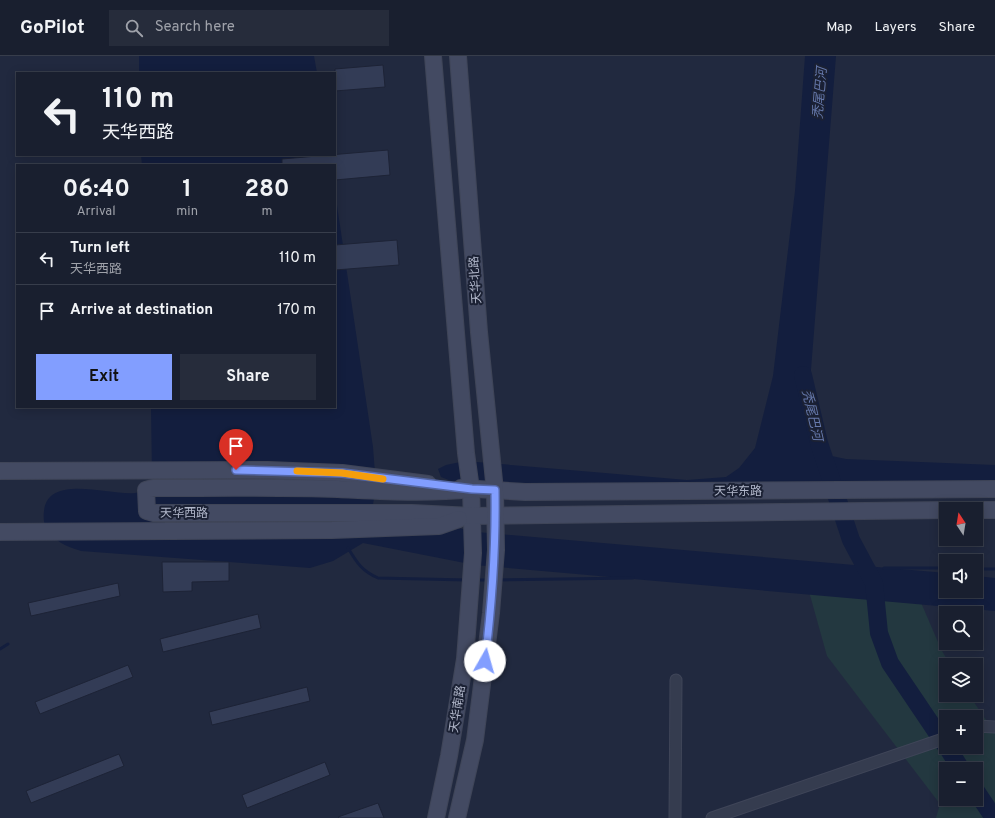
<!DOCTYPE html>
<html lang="en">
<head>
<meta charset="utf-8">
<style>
	body { margin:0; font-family:Overpass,"Noto Sans SC",sans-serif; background:#262c3b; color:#f1f3f6; height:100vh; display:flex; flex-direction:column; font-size:15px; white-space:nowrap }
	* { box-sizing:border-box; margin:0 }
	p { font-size:13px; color:#9fa2aa }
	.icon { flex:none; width:22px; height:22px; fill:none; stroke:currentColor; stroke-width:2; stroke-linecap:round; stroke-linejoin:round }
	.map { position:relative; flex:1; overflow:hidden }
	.side { position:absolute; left:16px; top:108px; width:320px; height:244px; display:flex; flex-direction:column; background:#191f2f; border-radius:0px; box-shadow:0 2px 10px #0003,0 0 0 1px #373d4b }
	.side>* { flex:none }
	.hud { position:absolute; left:16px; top:16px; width:320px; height:84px; border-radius:0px; box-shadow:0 2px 10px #0003,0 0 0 1px #373d4b; background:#191f2f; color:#f1f3f6; overflow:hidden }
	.needle { width:26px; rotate:348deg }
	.buttons { position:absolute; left:939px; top:446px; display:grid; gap:8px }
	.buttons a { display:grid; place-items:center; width:44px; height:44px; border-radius:0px; background:#191f2f; box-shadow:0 2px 10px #0003,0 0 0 1px #373d4b; font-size:20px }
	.pin { position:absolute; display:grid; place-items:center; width:34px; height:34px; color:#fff; margin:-41px -17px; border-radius:50% 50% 50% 0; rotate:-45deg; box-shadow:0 0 4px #0007 }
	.pin .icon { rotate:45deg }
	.me { position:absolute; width:44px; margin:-22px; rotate:7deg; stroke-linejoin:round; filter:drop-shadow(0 0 3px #0008) }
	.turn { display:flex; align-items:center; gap:14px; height:84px; padding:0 20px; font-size:18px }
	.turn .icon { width:52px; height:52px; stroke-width:2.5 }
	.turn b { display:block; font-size:28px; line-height:34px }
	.eta { display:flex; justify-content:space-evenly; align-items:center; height:68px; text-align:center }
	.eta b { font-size:24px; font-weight:700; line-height:28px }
	.action { display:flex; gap:8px; margin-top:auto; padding:8px 20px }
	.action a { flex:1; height:46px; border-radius:0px; background:#829eff; color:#111; font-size:16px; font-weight:700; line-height:46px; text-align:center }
	.action a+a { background:#262c3b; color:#f1f3f6 }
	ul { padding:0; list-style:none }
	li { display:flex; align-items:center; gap:12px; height:52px; padding:0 20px; border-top:1px solid #373d4b }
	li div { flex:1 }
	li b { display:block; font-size:15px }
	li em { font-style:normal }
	header { display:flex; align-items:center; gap:24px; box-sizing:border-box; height:56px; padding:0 20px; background:#191f2f; border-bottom:1px solid #373d4b }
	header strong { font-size:19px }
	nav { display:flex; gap:22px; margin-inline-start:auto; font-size:14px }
	.search { width:280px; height:36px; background:#262c3b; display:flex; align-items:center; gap:10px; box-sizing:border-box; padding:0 14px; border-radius:0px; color:#9fa2aa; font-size:15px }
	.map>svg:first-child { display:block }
	.green { fill:#233840; fill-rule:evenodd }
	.water { fill:#131e3e }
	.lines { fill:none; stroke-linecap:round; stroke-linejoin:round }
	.stream { stroke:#131e3e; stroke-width:3 }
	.river { stroke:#131e3e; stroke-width:18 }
	.building { fill:#333c56; stroke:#1d2336 }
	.minor-casing { stroke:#3f4558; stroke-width:13 }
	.secondary-casing { stroke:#3f4558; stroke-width:18 }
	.minor { stroke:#353c4f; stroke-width:11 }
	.secondary { stroke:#434a62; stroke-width:16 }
	.route-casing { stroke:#5467a6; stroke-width:10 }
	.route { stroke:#829eff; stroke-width:7 }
	.slow { stroke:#f59e0b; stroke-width:7 }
	.labels { text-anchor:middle; stroke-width:4; stroke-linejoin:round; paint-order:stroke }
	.street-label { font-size:12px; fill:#b1b7ca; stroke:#1b2134 }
	.water-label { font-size:13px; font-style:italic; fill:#677aad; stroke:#1b2134 }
</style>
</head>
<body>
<header>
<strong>GoPilot</strong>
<div class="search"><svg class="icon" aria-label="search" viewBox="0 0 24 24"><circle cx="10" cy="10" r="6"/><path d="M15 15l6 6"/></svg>Search here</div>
<nav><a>Map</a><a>Layers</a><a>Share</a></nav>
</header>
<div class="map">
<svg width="995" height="762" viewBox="0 0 995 762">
	<rect width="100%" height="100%" fill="#21293f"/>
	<path class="green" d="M 913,528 L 941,593 L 950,609 L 946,609 L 946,639 L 969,639 L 995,677 L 995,762 L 936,762 L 940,748 L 827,600 L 808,532 ZM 946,661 L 976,661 L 976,691 L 946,691 ZM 946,713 L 976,713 L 976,743 L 946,743 Z"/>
	<g class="water">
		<path d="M 139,0 L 314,0 L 317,17 L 139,17 Z"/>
		<path d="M 805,0 L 836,0 L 808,351 L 810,380 L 822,398 L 846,403 L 995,409 L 995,436 L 459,428 L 441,421 L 438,413 L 446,409 L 465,405 L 687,424 L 726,421 L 739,412 L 755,392 L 773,320 L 795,135 Z"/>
		<path d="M 141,99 L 329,99 L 331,109 L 142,109 Z"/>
		<path d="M 335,136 L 373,391 L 376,431 L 372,454 L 477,476 L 946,517 L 946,535 L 976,535 L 976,520 L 995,522 L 995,555 L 475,509 L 363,487 L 333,505 L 310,512 L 81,495 C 66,490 62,489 50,478 C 44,472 43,463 44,455 C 48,417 111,440 135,437 C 139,437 143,434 146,432 L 152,419 L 151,351 L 335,351 Z"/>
	</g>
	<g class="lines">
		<g class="stream">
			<path d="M 348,492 C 357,507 362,515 378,522 L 467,524"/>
			<path d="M 884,512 L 946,512"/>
			<path d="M 976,513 L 995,513"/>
			<path d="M 476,524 L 489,524"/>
			<path d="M 498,524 L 633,522"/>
			<path d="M 0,593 L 8,588"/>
		</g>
		<g class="river">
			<path d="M 803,319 L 819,387 L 851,484 L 874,527 L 879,577 L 890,607 L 946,690"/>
			<path d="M 947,691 L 961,713"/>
			<path d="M 976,735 L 994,762"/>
		</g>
	</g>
	<g class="building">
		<path d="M 383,9 L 385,31 L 335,35 L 335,13 Z"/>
		<path d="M 388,94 L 390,119 L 335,124 L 335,109 L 282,109 L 282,103 Z"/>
		<path d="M 397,184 L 399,209 L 335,214 L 335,189 Z"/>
		<path d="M 162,506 L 229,506 L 229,525 L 192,526 L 192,535 L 163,536 Z"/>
		<path d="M 118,527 L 120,540 L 31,560 L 28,547 Z"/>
		<path d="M 258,558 L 261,572 L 163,596 L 160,583 Z"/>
		<path d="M 128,609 L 133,621 L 40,658 L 35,646 Z"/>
		<path d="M 307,631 L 310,645 L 212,669 L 209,656 Z"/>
		<path d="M 119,698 L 124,710 L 31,747 L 26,735 Z"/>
		<path d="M 325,706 L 330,719 L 247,752 L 242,739 Z"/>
		<path d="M 378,747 L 384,762 L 339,762 L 338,761 Z"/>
	</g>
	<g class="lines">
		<g class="minor-casing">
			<g id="minor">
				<path d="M 976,670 L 995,671"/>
				<path d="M 675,762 L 676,624"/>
				<path d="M 712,762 L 946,682"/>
			</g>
		</g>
		<g class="secondary-casing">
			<g id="secondary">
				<path d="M 433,0 L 466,397 L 471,433 L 473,497 L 465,603 L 449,700 L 436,762"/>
				<path d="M 0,415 L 268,414 L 342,417 L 428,428"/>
				<path d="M 461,432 L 525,436 L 995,433"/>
				<path d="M 471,433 C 427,438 383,435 338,433 C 277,431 214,432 153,432 L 146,434 L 147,455 L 154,457 L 412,457 L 472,460 L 946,454"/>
				<path d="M 976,454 L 995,454"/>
				<path d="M 0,476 L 332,474 L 439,470 L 459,463"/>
				<path d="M 457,762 L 475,684 L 491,557 L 496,494 L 495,435 L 479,276 L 458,0"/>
			</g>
		</g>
		<use href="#minor" class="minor"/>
		<use href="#secondary" class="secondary"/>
	</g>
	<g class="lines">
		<g class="route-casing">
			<path id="route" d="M 236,414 L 342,417 L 472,433 L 495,434 C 496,493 492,547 485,605"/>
		</g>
		<use href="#route" class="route"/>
		<path class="slow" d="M 297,415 L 342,417 L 383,423"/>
	</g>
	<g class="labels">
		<g class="street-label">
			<text transform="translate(475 224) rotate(-94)" y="4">天华北路</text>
			<text x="738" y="439">天华东路</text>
			<text x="184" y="461">天华西路</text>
			<text transform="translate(457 653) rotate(-81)" y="4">天华南路</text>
		</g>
		<g class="water-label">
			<text transform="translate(819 37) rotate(-85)" y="5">秃尾巴河</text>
			<text transform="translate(813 359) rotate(77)" y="5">秃尾巴河</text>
		</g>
	</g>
</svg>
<div class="buttons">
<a><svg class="needle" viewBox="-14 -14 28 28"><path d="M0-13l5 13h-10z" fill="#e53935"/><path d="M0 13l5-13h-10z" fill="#9fa2aa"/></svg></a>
<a><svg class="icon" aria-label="sound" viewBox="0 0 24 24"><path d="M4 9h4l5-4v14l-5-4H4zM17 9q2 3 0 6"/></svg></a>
<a><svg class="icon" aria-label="search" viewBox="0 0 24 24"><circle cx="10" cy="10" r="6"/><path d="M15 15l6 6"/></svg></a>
<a><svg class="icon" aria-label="layers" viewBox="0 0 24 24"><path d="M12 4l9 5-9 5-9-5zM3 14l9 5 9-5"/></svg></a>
<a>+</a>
<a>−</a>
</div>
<div class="pin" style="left:236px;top:414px;background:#d93025"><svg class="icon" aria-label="arrive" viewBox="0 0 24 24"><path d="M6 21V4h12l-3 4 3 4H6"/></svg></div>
<svg class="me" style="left:485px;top:605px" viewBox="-20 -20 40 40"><circle r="19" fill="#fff"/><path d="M0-13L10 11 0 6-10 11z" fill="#829eff"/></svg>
<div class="hud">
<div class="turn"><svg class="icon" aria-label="left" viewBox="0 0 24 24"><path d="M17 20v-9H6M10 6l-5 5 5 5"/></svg><div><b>110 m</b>天华西路</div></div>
</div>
<section class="side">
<div class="eta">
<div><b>06:40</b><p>Arrival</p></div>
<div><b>1</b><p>min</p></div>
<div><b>280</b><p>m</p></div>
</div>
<ul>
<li><svg class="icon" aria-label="left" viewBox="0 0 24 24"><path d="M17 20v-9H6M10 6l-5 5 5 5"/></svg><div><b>Turn left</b><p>天华西路</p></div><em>110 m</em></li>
<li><svg class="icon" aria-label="arrive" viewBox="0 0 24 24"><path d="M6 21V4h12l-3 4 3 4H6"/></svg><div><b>Arrive at destination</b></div><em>170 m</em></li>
</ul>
<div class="action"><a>Exit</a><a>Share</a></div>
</section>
</div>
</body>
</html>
